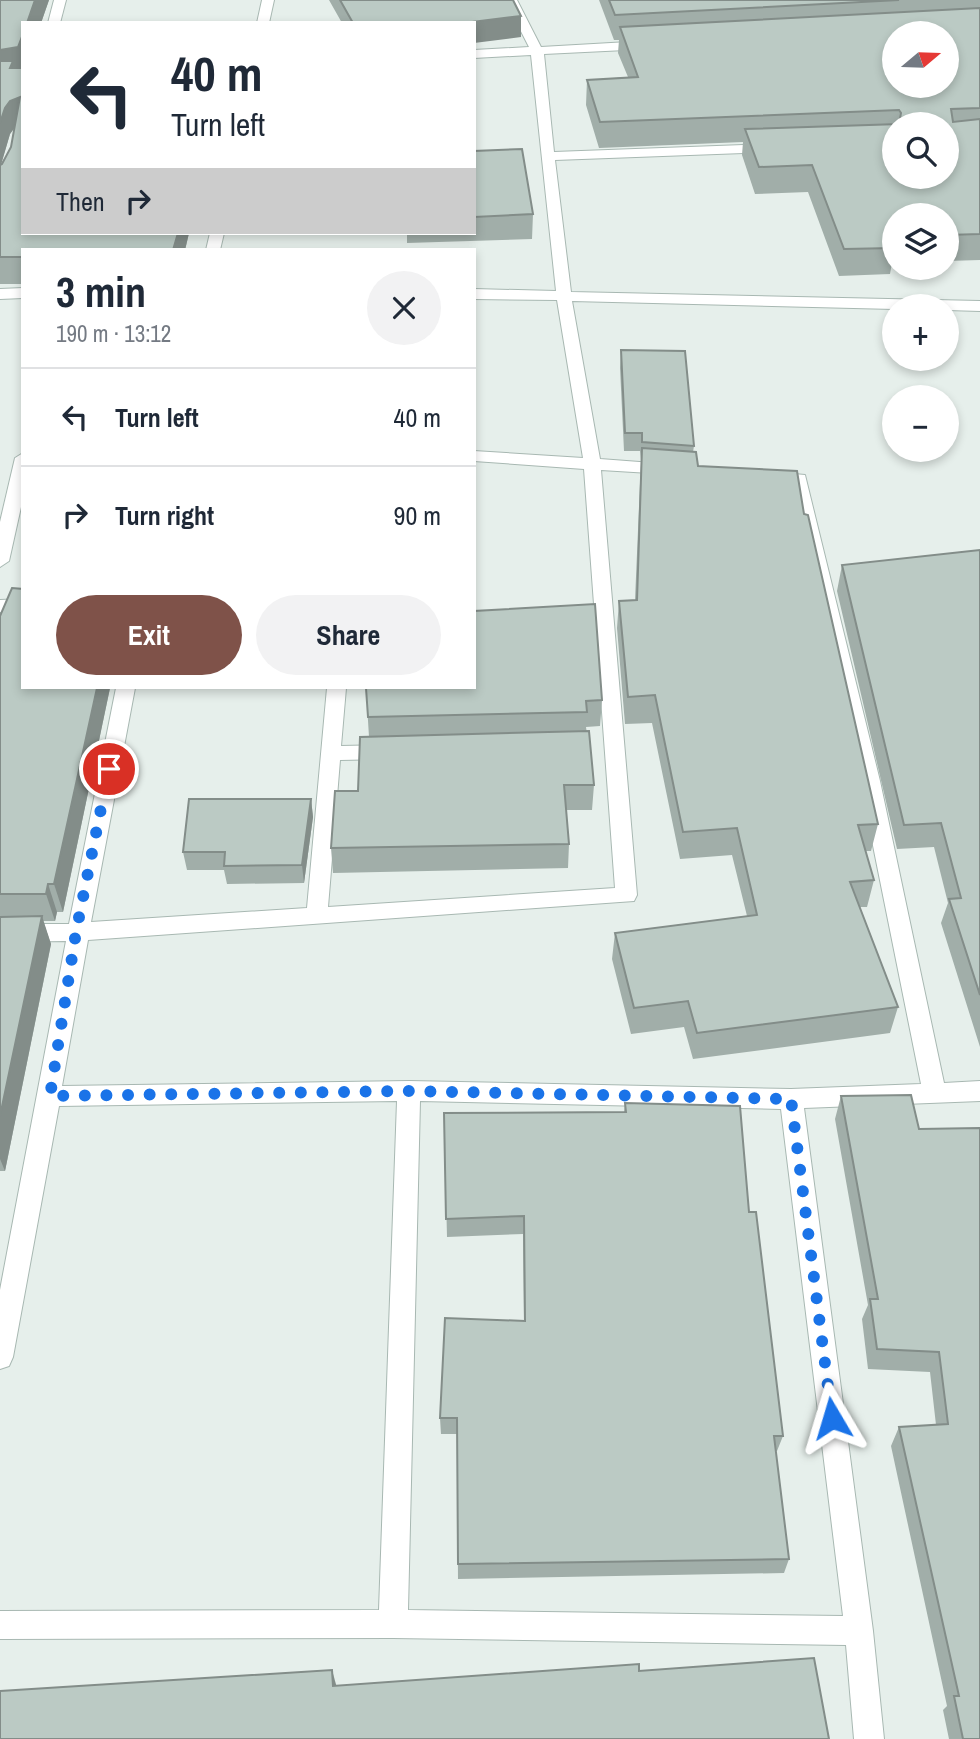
<!DOCTYPE html>
<html lang="en">
<head>
<meta charset="utf-8">
<style>
	body { margin:0; font-family:"Archivo Narrow",sans-serif; background:#f2f2f3; color:#1f2937; height:100vh; display:flex; flex-direction:column; font-size:26px; white-space:nowrap }
	* { box-sizing:border-box; margin:0 }
	p { font-size:23px; color:#747a83 }
	.icon { flex:none; width:38px; height:38px; fill:none; stroke:currentColor; stroke-width:2; stroke-linecap:round; stroke-linejoin:round }
	.map { position:relative; flex:1; overflow:hidden }
	.side { position:absolute; left:21px; top:248px; width:455px; height:441px; display:flex; flex-direction:column; background:#fff; border-radius:0px; box-shadow:0 4px 10px #0003 }
	.side>* { flex:none }
	.hud { position:absolute; left:21px; top:21px; width:455px; height:214px; border-radius:0px; box-shadow:0 4px 10px #0003; background:#fff; color:#1f2937; overflow:hidden }
	.needle { width:46px; rotate:71deg }
	.controls { position:absolute; left:882px; top:21px; display:grid; gap:14px }
	.controls a { display:grid; place-items:center; width:77px; height:77px; border-radius:50%; background:#fff; box-shadow:0 4px 10px #0003; font-size:35px }
	.pin { position:absolute; display:grid; place-items:center; width:60px; height:60px; color:#fff; margin:-30px; border:4px solid #fff; border-radius:50%; box-shadow:0 2px 7px #0007 }
	.me { position:absolute; width:77px; margin:-38px; rotate:353deg; stroke-linejoin:round; filter:drop-shadow(0 0 5px #0008) }
	.turn { display:flex; align-items:center; gap:24px; height:147px; padding:0 35px; font-size:32px }
	.turn .icon { width:91px; height:91px; stroke-width:2.5 }
	.turn b { display:block; font-size:49px; line-height:60px }
	.then { display:flex; align-items:center; height:66px; padding:0 35px; background:#0003; gap:14px; font-size:26px }
	.round { display:grid; place-items:center; flex:none; width:74px; height:74px; border-radius:37px; background:#f2f2f3 }
	.summary { display:flex; align-items:center; justify-content:space-between; height:119px; padding:0 35px }
	h1 { font-size:42px; font-weight:800; line-height:52px }
	.action { display:flex; gap:14px; margin-top:auto; padding:14px 35px }
	.action a { flex:1; height:80px; border-radius:42px; background:#7f5249; color:#fff; font-size:28px; font-weight:800; line-height:80px; text-align:center }
	.action a+a { background:#f2f2f3; color:#1f2937 }
	ul { padding:0; list-style:none }
	li { display:flex; align-items:center; gap:21px; height:98px; padding:0 35px; border-top:2px solid #e0e1e3 }
	li div { flex:1 }
	li b { display:block; font-size:26px }
	li em { font-style:normal }
	.map>svg:first-child { display:block }
	.lines { fill:none; stroke-linecap:round; stroke-linejoin:round }
	.minor-casing { stroke:#a8b8b2; stroke-width:2 }
	.minor { fill:#fff; fill-rule:evenodd }
	.wall { fill:#a1aea9; fill-rule:evenodd }
	.shaded-wall { fill:#838d89 }
	.building { fill:#bbcac4; stroke:#838d89; stroke-width:2; fill-rule:evenodd }
	.route { stroke:#1a73e8; stroke-width:12; stroke-dasharray:0 21.6 }
</style>
</head>
<body>
<div class="map">
<svg width="980" height="1739" viewBox="0 0 980 1739">
	<rect width="100%" height="100%" fill="#e6efeb"/>
	<g class="lines">
		<g class="minor-casing">
			<g id="minor">
				<path d="M 54,0 L 66,0 L 60,23 L 48,23 Z"/>
				<path d="M 262,0 L 274,0 L 269,23 L 257,23 Z"/>
				<path d="M 505,0 L 517,0 L 541,47 L 646,41 L 652,45 L 646,49 L 544,54 L 554,152 L 771,144 L 778,148 L 771,152 L 555,160 L 571,292 L 980,301 L 980,311 L 947,310 L 947,306 L 894,309 L 572,301 L 600,459 L 666,464 L 674,469 L 666,474 L 601,470 L 637,895 L 634,901 L 88,940 L 62,1086 L 409,1081 L 791,1089 L 921,1084 L 860,781 L 792,484 L 772,482 L 764,477 L 772,472 L 805,475 L 880,781 L 944,1083 L 980,1081 L 980,1101 L 804,1108 L 873,1631 L 884,1739 L 854,1739 L 846,1645 L 393,1638 L 0,1639 L 0,1611 L 379,1610 L 397,1101 L 59,1106 L 13,1357 L 9,1366 L 0,1369 L 0,1290 L 66,941 L 0,942 L 0,924 L 69,924 L 116,688 L 135,688 L 91,922 L 307,908 L 327,688 L 346,688 L 341,746 L 388,745 L 398,752 L 388,759 L 340,760 L 328,907 L 615,888 L 584,469 L 474,461 L 474,451 L 583,458 L 557,300 L 474,299 L 474,289 L 556,291 L 531,55 L 474,58 L 474,50 L 529,47 ZM 420,1101 L 781,1109 L 843,1616 L 408,1610 Z"/>
				<path d="M 210,233 L 224,233 L 220,250 L 206,250 Z"/>
				<path d="M 23,288 L 23,298 L 0,299 L 0,289 Z"/>
				<path d="M 23,453 L 23,498 L 9,561 L 0,567 L 0,522 L 15,458 Z"/>
				<path d="M 23,599 L 23,611 L 0,612 L 0,600 Z"/>
			</g>
		</g>
		<use href="#minor" class="minor"/>
	</g>
	<g class="wall">
		<path d="M 0,0 L 49,0 L 41,23 L 23,23 L 23,233 L 189,233 L 185,250 L 23,250 L 23,284 L 0,284 ZM 14,128 L 11,147 L 1,164 L 10,134 Z"/>
		<path d="M 329,0 L 513,0 L 521,37 L 474,23 L 342,23 Z"/>
		<path d="M 599,0 L 980,0 L 980,260 L 947,261 L 947,215 L 894,215 L 894,263 L 892,263 L 890,274 L 839,276 L 808,192 L 755,194 L 742,155 L 743,142 L 599,148 L 586,105 L 587,80 L 628,77 L 618,53 L 619,40 L 614,40 Z"/>
		<path d="M 474,151 L 533,214 L 532,239 L 407,243 L 407,233 L 474,233 Z"/>
		<path d="M 621,350 L 694,446 L 693,452 L 698,466 L 804,514 L 878,824 L 871,851 L 865,851 L 874,880 L 867,907 L 860,907 L 898,1007 L 890,1033 L 693,1059 L 684,1027 L 631,1034 L 612,959 L 615,933 L 747,916 L 732,855 L 680,859 L 652,723 L 625,724 L 617,628 L 619,601 L 635,600 L 641,460 L 640,451 L 624,451 L 620,368 Z"/>
		<path d="M 980,550 L 980,1047 L 941,923 L 948,903 L 934,847 L 897,849 L 837,591 L 842,565 Z"/>
		<path d="M 0,616 L 23,688 L 110,688 L 63,912 L 57,912 L 55,921 L 43,921 L 51,944 L 5,1171 L 0,1171 Z"/>
		<path d="M 366,688 L 602,700 L 600,726 L 586,727 L 594,785 L 592,810 L 566,810 L 569,844 L 568,868 L 333,873 L 331,848 L 358,791 L 369,737 Z"/>
		<path d="M 311,799 L 313,817 L 304,883 L 227,884 L 224,870 L 187,870 L 183,852 Z"/>
		<path d="M 841,1096 L 919,1129 L 980,1739 L 949,1739 L 943,1710 L 947,1706 L 891,1446 L 899,1427 L 936,1425 L 930,1372 L 868,1369 L 862,1319 L 868,1305 L 835,1119 Z"/>
		<path d="M 625,1103 L 749,1212 L 783,1436 L 777,1451 L 776,1451 L 789,1559 L 784,1573 L 458,1579 L 457,1434 L 441,1434 L 440,1418 L 524,1321 L 523,1234 L 447,1237 L 444,1113 L 624,1112 Z"/>
	</g>
	<g class="shaded-wall">
		<path d="M 35,0 L 49,0 L 41,23 L 27,23 Z"/>
		<path d="M 521,16 L 521,37 L 474,43 L 474,23 L 464,23 Z"/>
		<path d="M 23,34 L 23,72 L 0,76 L 0,50 Z"/>
		<path d="M 20,97 L 16,126 L 10,134 L 1,165 L 0,182 L 0,123 L 5,108 L 10,101 Z"/>
		<path d="M 178,233 L 189,233 L 185,250 L 173,250 Z"/>
		<path d="M 97,688 L 110,688 L 63,912 L 54,884 Z"/>
		<path d="M 311,799 L 313,817 L 304,883 L 302,865 Z"/>
		<path d="M 48,884 L 57,912 L 55,921 L 46,894 Z"/>
		<path d="M 42,916 L 51,944 L 5,1171 L 0,1159 L 0,1116 Z"/>
		<path d="M 332,1670 L 337,1688 L 333,1686 Z"/>
	</g>
	<g class="building">
		<path d="M 0,0 L 35,0 L 27,23 L 23,23 L 23,34 L 18,47 L 0,50 Z"/>
		<path d="M 340,0 L 513,0 L 521,16 L 464,23 L 353,23 Z"/>
		<path d="M 609,0 L 899,0 L 615,15 Z"/>
		<path d="M 980,8 L 980,108 L 951,109 L 953,122 L 980,119 L 980,234 L 947,235 L 947,215 L 894,215 L 894,237 L 891,237 L 894,245 L 894,248 L 844,249 L 812,165 L 759,167 L 745,129 L 899,124 L 901,113 L 899,110 L 600,122 L 587,80 L 638,77 L 620,27 ZM 894,33 L 947,33 L 947,86 L 894,86 ZM 894,124 L 947,124 L 947,177 L 894,177 Z"/>
		<path d="M 0,61 L 13,61 L 10,68 L 23,68 L 23,233 L 178,233 L 173,250 L 23,250 L 23,257 L 0,257 L 0,165 L 2,164 L 11,147 L 20,97 L 10,101 L 5,108 L 0,123 Z"/>
		<path d="M 522,149 L 533,214 L 474,217 L 474,151 Z"/>
		<path d="M 621,350 L 685,351 L 694,446 L 642,442 L 642,433 L 625,433 Z"/>
		<path d="M 642,448 L 696,452 L 698,466 L 797,471 L 804,514 L 808,515 L 878,824 L 858,825 L 874,880 L 850,882 L 898,1007 L 697,1033 L 688,1001 L 634,1008 L 615,933 L 757,915 L 737,828 L 683,832 L 655,695 L 628,697 L 619,601 L 637,600 Z"/>
		<path d="M 980,550 L 980,995 L 949,899 L 961,898 L 941,823 L 904,825 L 842,565 Z"/>
		<path d="M 12,588 L 23,589 L 23,688 L 97,688 L 54,884 L 48,884 L 46,894 L 0,894 L 0,616 Z"/>
		<path d="M 595,604 L 602,700 L 586,701 L 587,712 L 368,717 L 366,688 L 474,688 L 474,611 Z"/>
		<path d="M 589,731 L 594,785 L 564,785 L 569,844 L 331,848 L 335,791 L 358,791 L 360,737 Z"/>
		<path d="M 189,799 L 311,799 L 302,865 L 224,866 L 225,852 L 183,852 Z"/>
		<path d="M 42,916 L 0,1116 L 0,917 Z"/>
		<path d="M 911,1095 L 919,1129 L 980,1128 L 980,1739 L 963,1739 L 954,1696 L 959,1696 L 899,1427 L 948,1424 L 939,1352 L 877,1349 L 870,1299 L 878,1299 L 841,1096 Z"/>
		<path d="M 625,1103 L 740,1106 L 749,1212 L 756,1212 L 783,1436 L 774,1436 L 789,1559 L 458,1564 L 457,1418 L 440,1418 L 445,1318 L 525,1321 L 524,1216 L 446,1219 L 444,1113 L 626,1112 Z"/>
		<path d="M 814,1658 L 829,1739 L 0,1739 L 0,1691 L 332,1670 L 333,1686 L 639,1664 L 639,1671 Z"/>
	</g>
	<g class="lines">
		<path class="route" d="M 109,769 L 76,932 L 50,1096 L 409,1091 L 791,1099 L 832,1418"/>
	</g>
</svg>
<div class="controls">
<a><svg class="needle" viewBox="-14 -14 28 28"><path d="M0-13l5 13h-10z" fill="#e53935"/><path d="M0 13l5-13h-10z" fill="#747a83"/></svg></a>
<a><svg class="icon" aria-label="search" viewBox="0 0 24 24"><circle cx="10" cy="10" r="6"/><path d="M15 15l6 6"/></svg></a>
<a><svg class="icon" aria-label="layers" viewBox="0 0 24 24"><path d="M12 4l9 5-9 5-9-5zM3 14l9 5 9-5"/></svg></a>
<a>+</a>
<a>−</a>
</div>
<div class="pin" style="left:109px;top:769px;background:#d93025"><svg class="icon" aria-label="arrive" viewBox="0 0 24 24"><path d="M6 21V4h12l-3 4 3 4H6"/></svg></div>
<svg class="me" style="left:832px;top:1418px" viewBox="-20 -20 40 40"><path d="M0-17L14 15 0 8-14 15z" fill="#1a73e8" stroke="#fff" stroke-width="4"/></svg>
<div class="hud">
<div class="turn"><svg class="icon" aria-label="left" viewBox="0 0 24 24"><path d="M17 20v-9H6M10 6l-5 5 5 5"/></svg><div><b>40 m</b>Turn left</div></div>
<div class="then">Then<svg class="icon" aria-label="right" viewBox="0 0 24 24"><path d="M7 20v-9h11M14 6l5 5-5 5"/></svg></div>
</div>
<section class="side">
<div class="summary"><div><h1>3 min</h1><p>190 m · 13:12</p></div><a class="round"><svg class="icon" aria-label="close" viewBox="0 0 24 24"><path d="M6 6l12 12M18 6L6 18"/></svg></a></div>
<ul>
<li><svg class="icon" aria-label="left" viewBox="0 0 24 24"><path d="M17 20v-9H6M10 6l-5 5 5 5"/></svg><div><b>Turn left</b></div><em>40 m</em></li>
<li><svg class="icon" aria-label="right" viewBox="0 0 24 24"><path d="M7 20v-9h11M14 6l5 5-5 5"/></svg><div><b>Turn right</b></div><em>90 m</em></li>
</ul>
<div class="action"><a>Exit</a><a>Share</a></div>
</section>
</div>
</body>
</html>
